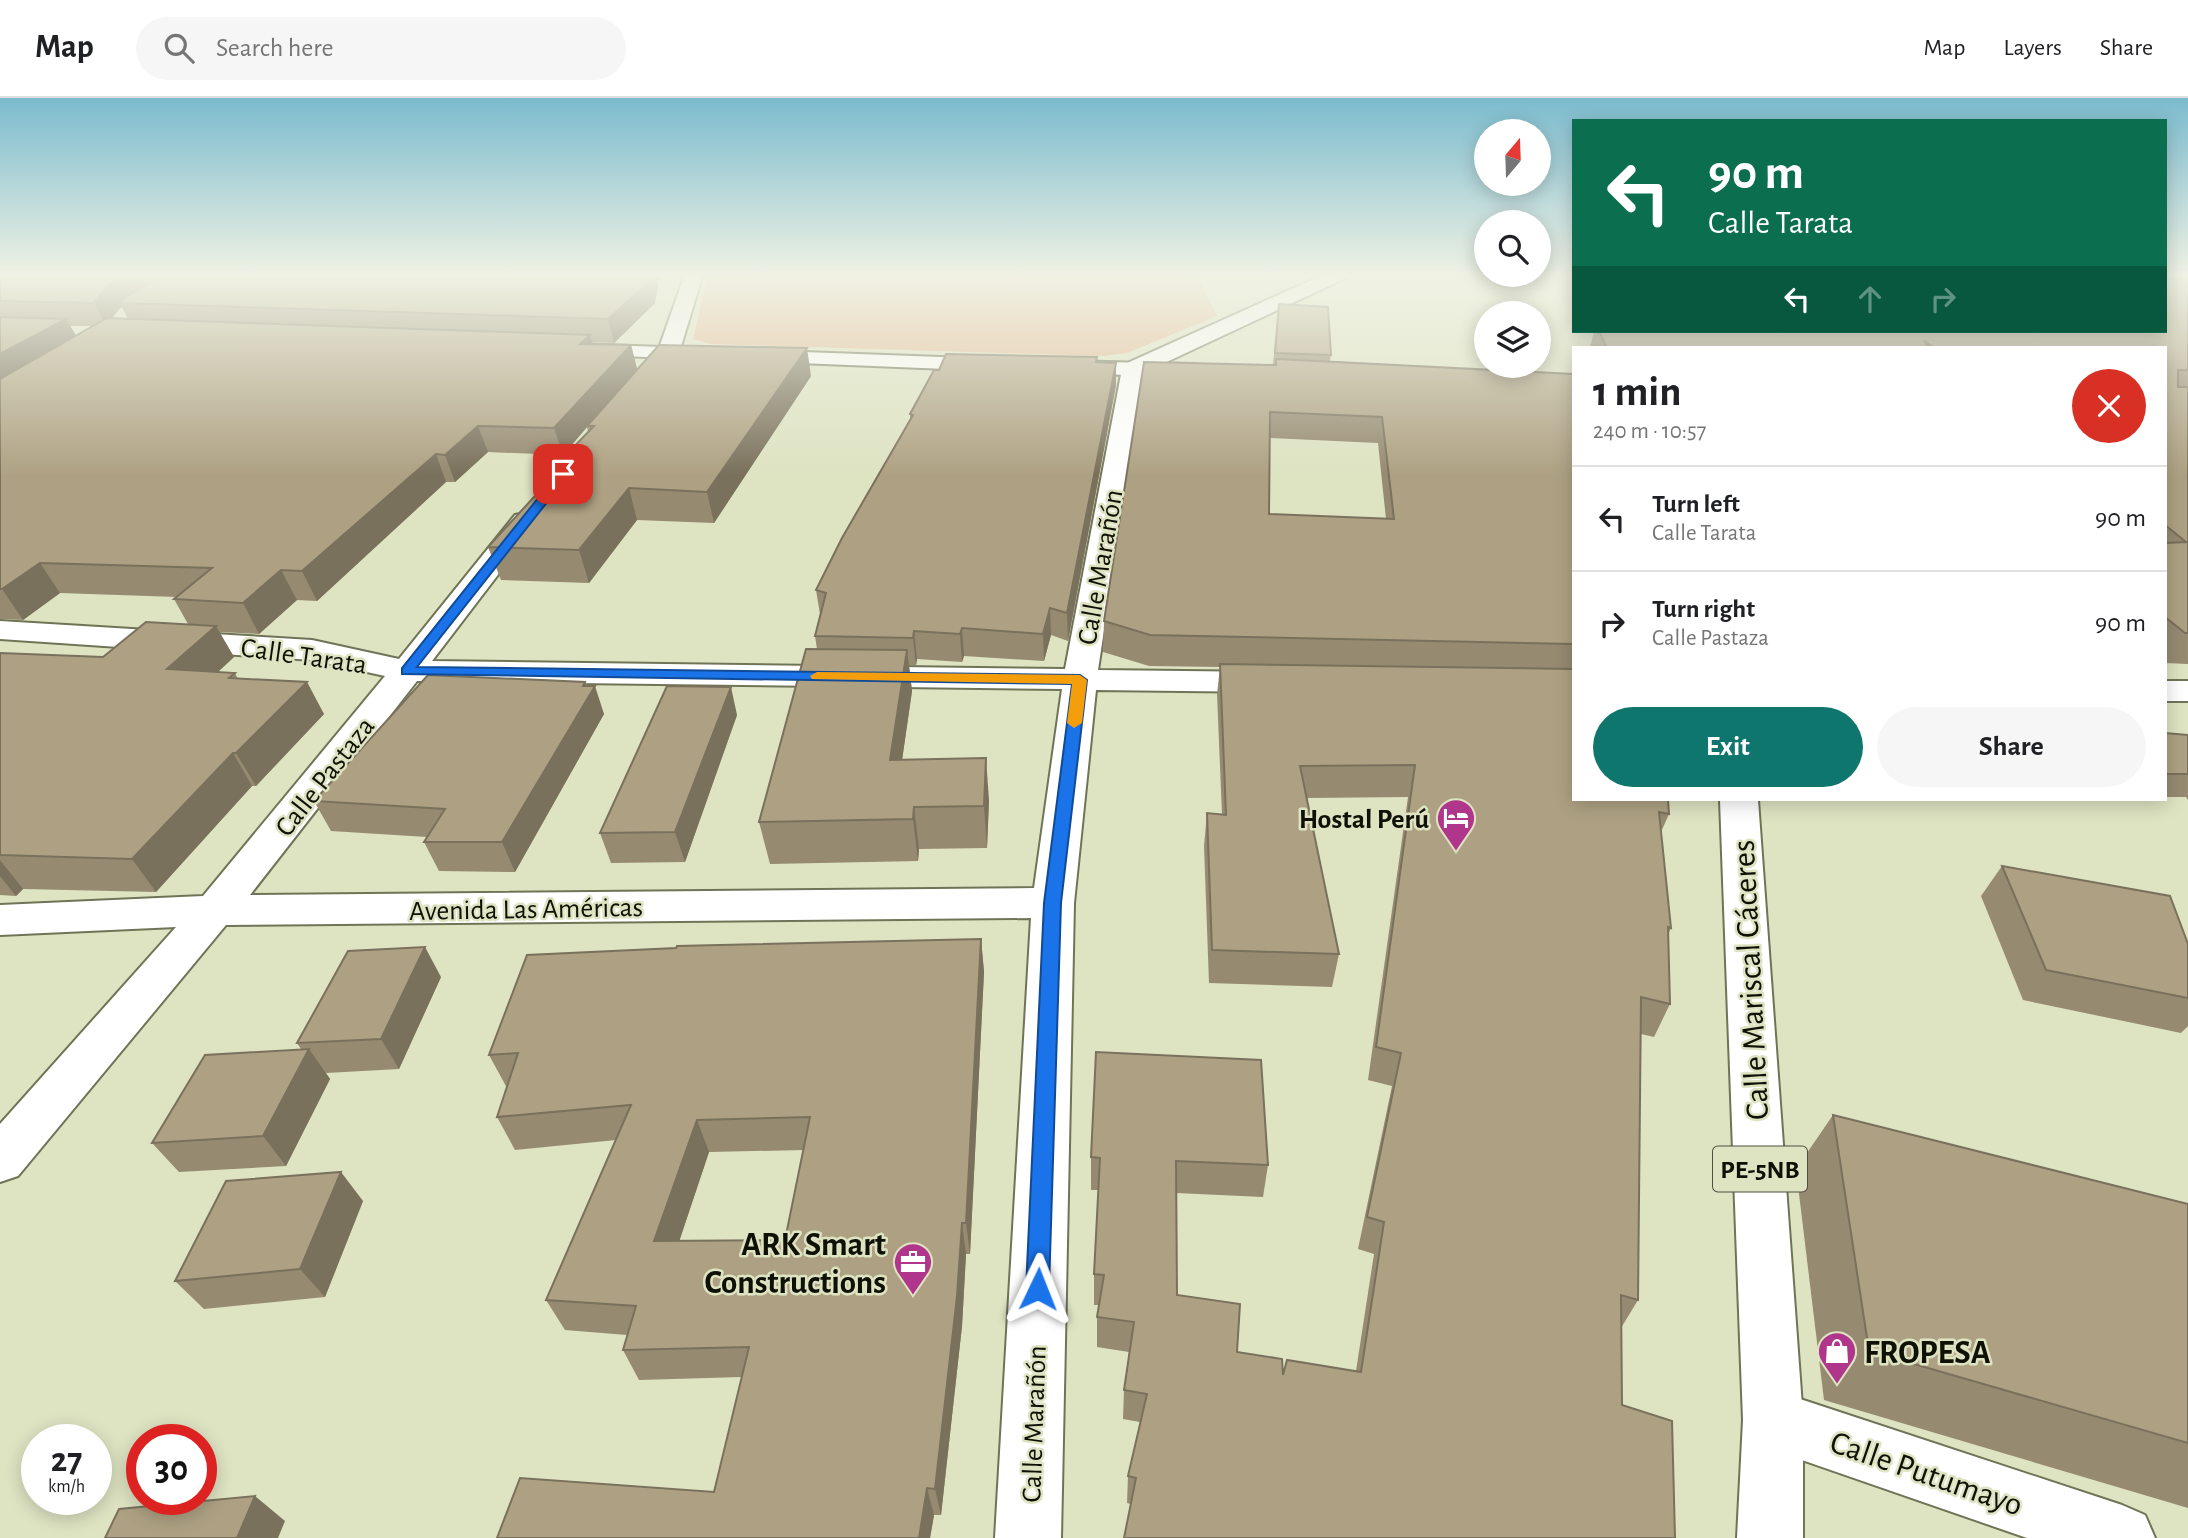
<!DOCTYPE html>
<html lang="en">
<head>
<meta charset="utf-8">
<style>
	body { margin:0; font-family:"Alegreya Sans",sans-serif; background:#f6f6f6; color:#202124; height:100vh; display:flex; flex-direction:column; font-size:26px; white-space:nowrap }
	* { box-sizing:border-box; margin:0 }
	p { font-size:23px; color:#757577 }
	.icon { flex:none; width:38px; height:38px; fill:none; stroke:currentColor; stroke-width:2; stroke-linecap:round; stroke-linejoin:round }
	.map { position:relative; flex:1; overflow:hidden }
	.side { position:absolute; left:1572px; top:248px; width:595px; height:455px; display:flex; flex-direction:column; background:#fff; border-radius:0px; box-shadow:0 4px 18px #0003 }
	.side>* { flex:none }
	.guide { position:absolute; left:1572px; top:21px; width:595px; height:214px; border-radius:0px; box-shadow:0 4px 18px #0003; background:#0b6e4f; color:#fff; overflow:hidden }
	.needle { width:46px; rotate:19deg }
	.tools { position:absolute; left:1474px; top:21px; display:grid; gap:14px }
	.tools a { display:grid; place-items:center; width:77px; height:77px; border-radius:50%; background:#fff; box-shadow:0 4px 18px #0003; font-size:35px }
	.speed { position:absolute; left:21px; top:1326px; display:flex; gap:14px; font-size:35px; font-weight:700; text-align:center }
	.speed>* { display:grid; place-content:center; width:91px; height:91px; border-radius:50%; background:#fff; box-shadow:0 4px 18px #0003; line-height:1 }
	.speed small { font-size:18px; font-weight:400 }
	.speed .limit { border:10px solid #d22; background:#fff; color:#111 }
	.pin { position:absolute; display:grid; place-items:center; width:60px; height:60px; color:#fff; margin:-30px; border-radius:14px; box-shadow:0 4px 10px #0006 }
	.me { position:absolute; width:77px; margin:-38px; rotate:2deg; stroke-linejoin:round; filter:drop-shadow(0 0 5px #0008) }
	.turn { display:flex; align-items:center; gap:24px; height:147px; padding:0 21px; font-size:32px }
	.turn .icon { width:91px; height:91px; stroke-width:2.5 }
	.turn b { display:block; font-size:49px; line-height:60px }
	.lanes { display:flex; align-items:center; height:66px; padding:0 21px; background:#0003; justify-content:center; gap:35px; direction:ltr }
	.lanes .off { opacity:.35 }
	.round { display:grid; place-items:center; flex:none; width:74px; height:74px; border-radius:37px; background:#f6f6f6 }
	.summary { display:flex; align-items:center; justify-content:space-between; height:119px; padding:0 21px }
	h1 { font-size:42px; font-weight:700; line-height:52px }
	.cta { display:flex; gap:14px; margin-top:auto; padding:14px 21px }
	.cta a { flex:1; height:80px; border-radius:42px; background:#0f766e; color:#fff; font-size:28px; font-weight:700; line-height:80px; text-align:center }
	.cta a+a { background:#f6f6f6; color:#202124 }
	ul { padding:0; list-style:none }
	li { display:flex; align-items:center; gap:21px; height:105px; padding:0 21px; border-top:2px solid #e0e0e0 }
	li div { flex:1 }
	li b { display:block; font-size:26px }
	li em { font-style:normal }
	header { display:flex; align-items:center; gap:42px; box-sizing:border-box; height:98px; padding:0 35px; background:#fff; border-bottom:2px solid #e0e0e0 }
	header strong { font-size:33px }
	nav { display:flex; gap:38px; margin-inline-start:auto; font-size:24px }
	.search { width:490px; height:63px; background:#f6f6f6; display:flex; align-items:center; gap:18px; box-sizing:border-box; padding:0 24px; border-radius:38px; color:#757577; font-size:26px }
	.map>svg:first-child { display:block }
	.green { fill:#e4b791 }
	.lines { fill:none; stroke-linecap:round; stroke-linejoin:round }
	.minor-casing { stroke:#707457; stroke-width:4 }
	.tertiary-casing { stroke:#707457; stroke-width:4 }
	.trunk-casing { stroke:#707457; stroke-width:4 }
	.minor { fill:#fff; fill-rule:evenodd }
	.tertiary { fill:#fff; fill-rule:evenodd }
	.trunk { fill:#fff; fill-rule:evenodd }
	.wall { fill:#968a71; fill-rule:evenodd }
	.shaded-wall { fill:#7a715c }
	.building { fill:#aea183; stroke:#7a715c; stroke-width:2; fill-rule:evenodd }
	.route { fill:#1a73e8; stroke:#114b97; stroke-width:2 }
	.slow { fill:#f59e0b }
	.labels { text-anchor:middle; stroke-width:5; stroke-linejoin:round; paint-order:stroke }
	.shield { fill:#dee3c2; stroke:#4e503e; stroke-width:2 }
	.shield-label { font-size:26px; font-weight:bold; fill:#101106 }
	.street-label { font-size:28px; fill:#101106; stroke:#dee3c2 }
	.poi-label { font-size:28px; font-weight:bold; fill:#101106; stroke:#dee3c2; text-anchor:end }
	.near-street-label { font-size:33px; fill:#101106; stroke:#dee3c2 }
	.near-poi-label { font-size:33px; font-weight:bold; fill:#101106; stroke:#dee3c2; text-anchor:end }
</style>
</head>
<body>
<header>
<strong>Map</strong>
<div class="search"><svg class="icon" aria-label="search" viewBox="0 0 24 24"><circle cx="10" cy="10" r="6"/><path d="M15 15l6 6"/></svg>Search here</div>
<nav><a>Map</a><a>Layers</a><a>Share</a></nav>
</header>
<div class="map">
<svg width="2188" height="1440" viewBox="0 0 2188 1440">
	<rect width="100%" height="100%" fill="#dee3c2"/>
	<path class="green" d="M 708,176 L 1196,176 L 1217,218 L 1127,255 L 1103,258 L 710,246 L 693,241 Z"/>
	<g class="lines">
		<g class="minor-casing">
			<g id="minor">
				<path d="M 685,176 L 703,176 L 679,255 L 647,294 L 631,294 L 628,289 L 658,253 Z"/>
				<path d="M 1325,176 L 1349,176 L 1346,180 L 1143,275 L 1098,572 L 1269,574 L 1281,577 L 1286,584 L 1281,591 L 1269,594 L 1096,592 L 1074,805 L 1061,1440 L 995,1440 L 1031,820 L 226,827 L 18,1078 L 0,1084 L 0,1026 L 176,829 L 0,837 L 0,807 L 203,798 L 385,578 L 312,562 L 0,541 L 0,523 L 312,542 L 399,561 L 515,417 L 525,415 L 535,417 L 539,423 L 432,563 L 1065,571 L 1122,271 L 1125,266 ZM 417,583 L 1062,591 L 1034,790 L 250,797 Z"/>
				<rect x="2165" y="583" width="23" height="20"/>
				<path d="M 1773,1292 L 2122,1407 L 2145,1417 L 2155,1440 L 2027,1440 L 1773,1352 L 1751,1344 L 1743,1322 L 1751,1300 Z"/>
			</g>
		</g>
		<g class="tertiary-casing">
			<g id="tertiary">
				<path d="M 580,246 L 996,261 L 1004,262 L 1007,267 L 1004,272 L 996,273 L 573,256 L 569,252 L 573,248 Z"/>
				<path d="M 1063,263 L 1195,266 L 1203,268 L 1206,273 L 1203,278 L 1195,280 L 1055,274 L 1052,269 L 1055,264 Z"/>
			</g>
		</g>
		<g class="trunk-casing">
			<path id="trunk" d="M 1720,702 L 1758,702 L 1803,1322 L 1803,1440 L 1737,1440 L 1743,1322 Z"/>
		</g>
		<use href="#minor" class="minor"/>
		<use href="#tertiary" class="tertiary"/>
		<use href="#trunk" class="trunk"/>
	</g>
	<g class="wall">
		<path d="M 0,176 L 655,205 L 614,245 L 592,244 L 592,246 L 631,247 L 637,271 L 811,278 L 714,425 L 637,422 L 589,485 L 501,482 L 488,449 L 539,393 L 537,387 L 588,334 L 587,329 L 563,357 L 488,354 L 455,384 L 446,384 L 317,503 L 297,502 L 259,536 L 219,534 L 234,559 L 218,574 L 235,575 L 238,581 L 324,616 L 256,688 L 252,688 L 156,794 L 23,791 L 16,798 L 0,797 L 0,555 L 103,559 L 188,526 L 174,501 L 177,499 L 60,495 L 23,522 L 0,521 ZM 122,209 L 128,221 L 112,220 L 119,211 ZM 70,228 L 94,228 L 76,238 Z"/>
		<path d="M 2188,176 L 2188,566 L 2165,565 L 2165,250 L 1590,250 L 1590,249 L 1594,233 L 2165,233 Z"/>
		<path d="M 1279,206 L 1331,257 L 1330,263 L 1573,276 L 1573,702 L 1669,716 L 1661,734 L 1671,830 L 1668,837 L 1670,906 L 1654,939 L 1641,936 L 1638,1202 L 1621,1230 L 1131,1406 L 1127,1405 L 1128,1378 L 1140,1324 L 1123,1321 L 1124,1292 L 1129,1254 L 1097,1249 L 1097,1219 L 1099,1207 L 1094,1207 L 1094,1176 L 1098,1092 L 1091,1092 L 1091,1059 L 1268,1067 L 1263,1099 L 1176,1095 L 1177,1197 L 1237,1254 L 1283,1277 L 1356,1273 L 1374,1156 L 1358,1151 L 1392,988 L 1368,982 L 1408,699 L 1307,700 L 1339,856 L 1332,889 L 1209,885 L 1204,748 L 1207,715 L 1222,716 L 1217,596 L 1220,569 L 1149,568 L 1103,554 L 1104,523 L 1275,267 L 1273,266 ZM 1270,340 L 1378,345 L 1386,421 L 1269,416 Z"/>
		<path d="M 1097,259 L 1097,264 L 1116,265 L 1116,287 L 1068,543 L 1051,537 L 1044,563 L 964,558 L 962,564 L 917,561 L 916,567 L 909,567 L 912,593 L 902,662 L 989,702 L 987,750 L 919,751 L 918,763 L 770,766 L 759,724 L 817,551 L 815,538 L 820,516 L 816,492 L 910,321 L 910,316 Z"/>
		<path d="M 585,584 L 604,616 L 515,774 L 439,773 L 424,744 L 427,739 L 331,733 L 314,703 Z"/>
		<path d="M 737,617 L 685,764 L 611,765 L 600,735 Z"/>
		<path d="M 2165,635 L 2188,637 L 2188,702 L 2186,699 L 2165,699 Z"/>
		<path d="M 2002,768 L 2188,846 L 2188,928 L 2181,935 L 2023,902 L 1981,798 Z"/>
		<path d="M 981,841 L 984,874 L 970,1156 L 966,1156 L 962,1228 L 941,1417 L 934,1417 L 930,1440 L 497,1440 L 714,1394 L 742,1279 L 639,1282 L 623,1252 L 627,1237 L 565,1232 L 546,1202 L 616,1042 L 515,1052 L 497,1019 L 507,990 L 489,957 ZM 804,1052 L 785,1142 L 679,1143 L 709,1054 Z"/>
		<path d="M 441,879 L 399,971 L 326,975 L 330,981 L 286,1068 L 179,1074 L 152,1045 L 301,951 L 297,945 Z"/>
		<path d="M 1833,1017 L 2188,1106 L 2188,1410 L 1824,1302 L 1796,1071 Z"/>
		<path d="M 363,1103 L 325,1199 L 204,1211 L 175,1183 Z"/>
	</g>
	<g class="shaded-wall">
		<path d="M 130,176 L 181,176 L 120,205 L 122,209 L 119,211 L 106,228 L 94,205 L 107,188 Z"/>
		<path d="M 651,176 L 660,176 L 655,205 L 614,245 L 608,221 Z"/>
		<path d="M 66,221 L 80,244 L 0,290 L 0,256 Z"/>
		<path d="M 590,237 L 597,261 L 580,246 Z"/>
		<path d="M 631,247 L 637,271 L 563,357 L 554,330 Z"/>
		<path d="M 807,250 L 811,278 L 714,425 L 707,394 Z"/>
		<path d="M 1116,265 L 1116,287 L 1068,543 L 1067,515 Z"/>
		<path d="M 478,328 L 488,354 L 455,384 L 445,357 Z"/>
		<path d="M 436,356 L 446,384 L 317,503 L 302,473 Z"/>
		<path d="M 629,390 L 637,422 L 589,485 L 579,452 Z"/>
		<path d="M 40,465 L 60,495 L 23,522 L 2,491 Z"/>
		<path d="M 281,472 L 297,502 L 259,536 L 243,505 Z"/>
		<path d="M 1050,510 L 1051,537 L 1044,563 L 1043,536 Z"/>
		<path d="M 216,528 L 234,559 L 186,603 L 167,571 Z"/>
		<path d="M 962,530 L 964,558 L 962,564 L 960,536 Z"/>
		<path d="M 914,533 L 917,561 L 916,567 L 913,540 Z"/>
		<path d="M 907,552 L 912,593 L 896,704 L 890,662 Z"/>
		<path d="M 307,584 L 324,616 L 256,688 L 236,655 Z"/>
		<path d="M 585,584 L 589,597 L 595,588 L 604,616 L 515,774 L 502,744 Z"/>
		<path d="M 731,589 L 737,617 L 685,764 L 675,734 Z"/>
		<path d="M 233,655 L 252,688 L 156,794 L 132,761 Z"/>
		<path d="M 986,660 L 989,702 L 987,750 L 984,708 Z"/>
		<path d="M 914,709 L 919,751 L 918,763 L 913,721 Z"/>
		<path d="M 0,762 L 23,791 L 16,798 L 0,778 Z"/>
		<path d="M 981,841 L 984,874 L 970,1156 L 966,1125 Z"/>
		<path d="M 425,849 L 441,879 L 399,971 L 381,941 Z"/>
		<path d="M 309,951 L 330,981 L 286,1068 L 263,1038 Z"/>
		<path d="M 697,1022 L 709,1054 L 669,1174 L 654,1143 Z"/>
		<path d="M 341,1074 L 363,1103 L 325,1199 L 300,1171 Z"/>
		<path d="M 962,1125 L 966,1156 L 962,1228 L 941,1417 L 935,1391 Z"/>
		<path d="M 927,1390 L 934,1417 L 930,1440 L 919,1440 Z"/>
		<path d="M 255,1398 L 285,1423 L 278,1440 L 237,1440 Z"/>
	</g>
	<g class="building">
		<path d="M 0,176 L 130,176 L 107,188 L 94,205 L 0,203 Z"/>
		<path d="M 166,176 L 311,176 L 435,178 L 438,176 L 651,176 L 650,183 L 608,221 L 120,205 L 124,200 Z"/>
		<path d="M 2165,176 L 2188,176 L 2188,272 L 2178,272 L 2178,289 L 2188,289 L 2188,535 L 2185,535 L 2165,519 L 2165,445 L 2186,444 L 2165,427 L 2165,250 L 1934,250 L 1924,242 L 1928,250 L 1607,250 L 1599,233 L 2165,233 Z"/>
		<path d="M 1279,206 L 1328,209 L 1331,257 L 1275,255 Z"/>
		<path d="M 0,219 L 66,221 L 0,256 Z"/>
		<path d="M 107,220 L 590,237 L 580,246 L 631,247 L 554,330 L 478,328 L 445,357 L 436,356 L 302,473 L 281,472 L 243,505 L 174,501 L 212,470 L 40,465 L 2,491 L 0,491 L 0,281 Z"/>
		<path d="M 659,247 L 807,250 L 707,394 L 629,390 L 579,452 L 488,449 L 545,387 L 537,387 L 594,328 L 587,328 Z"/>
		<path d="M 946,256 L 1097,259 L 1096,264 L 1116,265 L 1067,515 L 1050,510 L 1043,536 L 962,530 L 960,536 L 914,533 L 913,540 L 815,538 L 826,495 L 816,492 L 842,440 L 913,317 L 910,316 L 934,272 L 939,272 Z"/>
		<path d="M 1276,261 L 1573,276 L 1573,546 L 1150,537 L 1104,523 L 1144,264 L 1276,267 ZM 1270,314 L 1382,319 L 1394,421 L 1269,416 Z"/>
		<path d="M 146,524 L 216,528 L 167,571 L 235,575 L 229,580 L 307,584 L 236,655 L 233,655 L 132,761 L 0,757 L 0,555 L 103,559 Z"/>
		<path d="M 806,551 L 907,552 L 890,662 L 986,660 L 984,708 L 914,709 L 913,721 L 759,724 Z"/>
		<path d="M 1220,566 L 1573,571 L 1573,702 L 1668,702 L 1669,716 L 1659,714 L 1671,830 L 1668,829 L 1670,906 L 1641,899 L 1638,1202 L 1621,1197 L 1622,1307 L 1672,1323 L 1675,1440 L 1124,1440 L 1136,1380 L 1128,1378 L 1147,1296 L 1124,1292 L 1134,1224 L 1097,1219 L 1104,1177 L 1094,1176 L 1100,1060 L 1091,1059 L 1096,954 L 1261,962 L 1268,1067 L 1176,1063 L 1177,1197 L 1240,1206 L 1237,1254 L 1282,1261 L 1283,1277 L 1287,1262 L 1361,1274 L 1384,1124 L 1367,1119 L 1401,955 L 1376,949 L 1415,667 L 1300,668 L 1339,856 L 1212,852 L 1207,715 L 1226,717 Z"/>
		<path d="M 428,577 L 585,584 L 583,588 L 595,588 L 502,744 L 424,744 L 445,711 L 314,703 Z"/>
		<path d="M 667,588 L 731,589 L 675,734 L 600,735 Z"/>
		<path d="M 2165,635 L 2188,637 L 2188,676 L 2165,676 Z"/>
		<path d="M 2002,768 L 2170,798 L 2188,846 L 2188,900 L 2046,872 Z"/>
		<path d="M 981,841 L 966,1125 L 962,1125 L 957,1198 L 935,1391 L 927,1390 L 919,1440 L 497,1440 L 520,1380 L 714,1394 L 749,1249 L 623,1252 L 636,1208 L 546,1202 L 631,1007 L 497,1019 L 518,955 L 489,957 L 527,857 L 676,850 L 677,848 ZM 810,1019 L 785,1142 L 654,1143 L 697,1022 Z"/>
		<path d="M 425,849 L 381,941 L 297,945 L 348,853 Z"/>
		<path d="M 309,951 L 263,1038 L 152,1045 L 205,957 Z"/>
		<path d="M 1833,1017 L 2188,1106 L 2188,1345 L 1869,1253 Z"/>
		<path d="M 341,1074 L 300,1171 L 175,1183 L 226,1083 Z"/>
		<path d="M 255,1398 L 237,1440 L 105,1440 L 119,1411 Z"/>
	</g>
	<linearGradient id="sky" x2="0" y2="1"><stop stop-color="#7bbbce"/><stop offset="0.47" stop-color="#f0f2e4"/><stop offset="1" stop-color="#f0f2e4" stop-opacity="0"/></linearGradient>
	<rect width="2188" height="377" fill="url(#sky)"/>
	<path class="route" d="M 563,373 L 567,374 L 567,379 L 417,569 L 1080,577 L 1087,582 L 1061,805 L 1049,1191 L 1046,1199 L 1038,1202 L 1030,1199 L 1026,1191 L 1044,805 L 1072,586 L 402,576 L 402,570 L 559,374 Z"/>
	<path class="slow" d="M 817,574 L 1080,577 L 1087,582 L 1082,625 L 1074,630 L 1067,625 L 1072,586 L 812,581 L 810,578 Z"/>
	<defs>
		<g id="hotel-pin" transform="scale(2.0125)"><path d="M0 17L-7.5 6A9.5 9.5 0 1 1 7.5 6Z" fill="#af368a" stroke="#dee3c2"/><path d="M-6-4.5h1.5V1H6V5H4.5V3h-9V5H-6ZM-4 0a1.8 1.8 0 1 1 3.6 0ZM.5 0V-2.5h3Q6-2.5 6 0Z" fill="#fff"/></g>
		<g id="office-pin" transform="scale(2.0125)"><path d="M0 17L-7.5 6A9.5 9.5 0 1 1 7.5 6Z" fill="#af368a" stroke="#dee3c2"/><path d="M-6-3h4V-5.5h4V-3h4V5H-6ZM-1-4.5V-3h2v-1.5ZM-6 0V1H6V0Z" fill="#fff"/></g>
		<g id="shop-pin" transform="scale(2.0125)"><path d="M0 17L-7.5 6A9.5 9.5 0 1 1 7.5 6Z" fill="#af368a" stroke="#dee3c2"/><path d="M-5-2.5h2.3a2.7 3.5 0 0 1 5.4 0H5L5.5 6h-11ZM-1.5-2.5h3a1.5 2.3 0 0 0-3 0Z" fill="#fff"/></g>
	</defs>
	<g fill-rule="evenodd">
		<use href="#hotel-pin" x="1456" y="720"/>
		<use href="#office-pin" x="913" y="1164"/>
		<use href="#shop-pin" x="1837" y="1253"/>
	</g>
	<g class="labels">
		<rect class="shield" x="1713" y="1048.5" width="94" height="45" rx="5"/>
		<g class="shield-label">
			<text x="1760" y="1080">PE-5NB</text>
		</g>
		<g class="street-label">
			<text transform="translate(1099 469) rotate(-80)" y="10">Calle Marañón</text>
			<text transform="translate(304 557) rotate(8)" y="10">Calle Tarata</text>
			<text transform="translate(324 678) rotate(-52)" y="10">Calle Pastaza</text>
			<text transform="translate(526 810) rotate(-1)" y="10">Avenida Las Américas</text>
			<text transform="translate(1033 1326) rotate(-88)" y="10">Calle Marañón</text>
		</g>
		<g class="poi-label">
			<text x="1429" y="730">Hostal Perú</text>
		</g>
		<g class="near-street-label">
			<text transform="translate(1749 882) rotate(-93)" y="12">Calle Mariscal Cáceres</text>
			<text transform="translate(1927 1374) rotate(19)" y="12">Calle Putumayo</text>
		</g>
		<g class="near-poi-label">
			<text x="886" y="1157">ARK Smart<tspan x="886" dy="38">Constructions</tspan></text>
			<text x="1864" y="1265" text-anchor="start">FROPESA</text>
		</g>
	</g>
</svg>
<div class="tools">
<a><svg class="needle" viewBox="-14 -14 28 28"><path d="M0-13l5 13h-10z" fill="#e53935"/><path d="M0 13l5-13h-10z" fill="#757577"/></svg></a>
<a><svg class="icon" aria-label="search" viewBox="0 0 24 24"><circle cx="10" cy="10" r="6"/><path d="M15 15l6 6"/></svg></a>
<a><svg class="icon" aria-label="layers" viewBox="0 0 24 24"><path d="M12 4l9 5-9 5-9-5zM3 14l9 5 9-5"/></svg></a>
</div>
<div class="speed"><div>27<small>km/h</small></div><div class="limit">30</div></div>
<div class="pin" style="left:563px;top:376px;background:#d93025"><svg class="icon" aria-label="arrive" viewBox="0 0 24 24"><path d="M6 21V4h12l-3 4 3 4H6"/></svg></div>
<svg class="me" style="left:1038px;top:1191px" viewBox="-20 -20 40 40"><path d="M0-17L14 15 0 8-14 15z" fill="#1a73e8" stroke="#fff" stroke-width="4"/></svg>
<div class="guide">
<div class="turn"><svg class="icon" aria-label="left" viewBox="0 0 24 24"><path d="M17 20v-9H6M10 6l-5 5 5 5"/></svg><div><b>90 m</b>Calle Tarata</div></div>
<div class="lanes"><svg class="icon" aria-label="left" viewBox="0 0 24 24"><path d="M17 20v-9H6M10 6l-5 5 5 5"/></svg><svg class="icon off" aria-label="ahead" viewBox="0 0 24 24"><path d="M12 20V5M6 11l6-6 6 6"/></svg><svg class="icon off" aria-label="right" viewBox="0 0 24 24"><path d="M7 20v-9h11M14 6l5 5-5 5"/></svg></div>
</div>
<section class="side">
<div class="summary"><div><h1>1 min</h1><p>240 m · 10:57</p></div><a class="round" style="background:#d93025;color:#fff"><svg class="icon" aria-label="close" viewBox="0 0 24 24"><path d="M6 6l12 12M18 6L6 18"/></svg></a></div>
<ul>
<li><svg class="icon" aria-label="left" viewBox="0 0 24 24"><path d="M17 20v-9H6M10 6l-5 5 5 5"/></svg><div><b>Turn left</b><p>Calle Tarata</p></div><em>90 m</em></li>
<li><svg class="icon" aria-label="right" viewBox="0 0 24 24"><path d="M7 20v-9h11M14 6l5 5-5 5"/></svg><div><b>Turn right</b><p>Calle Pastaza</p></div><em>90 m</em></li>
</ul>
<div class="cta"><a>Exit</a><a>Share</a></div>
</section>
</div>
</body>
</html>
